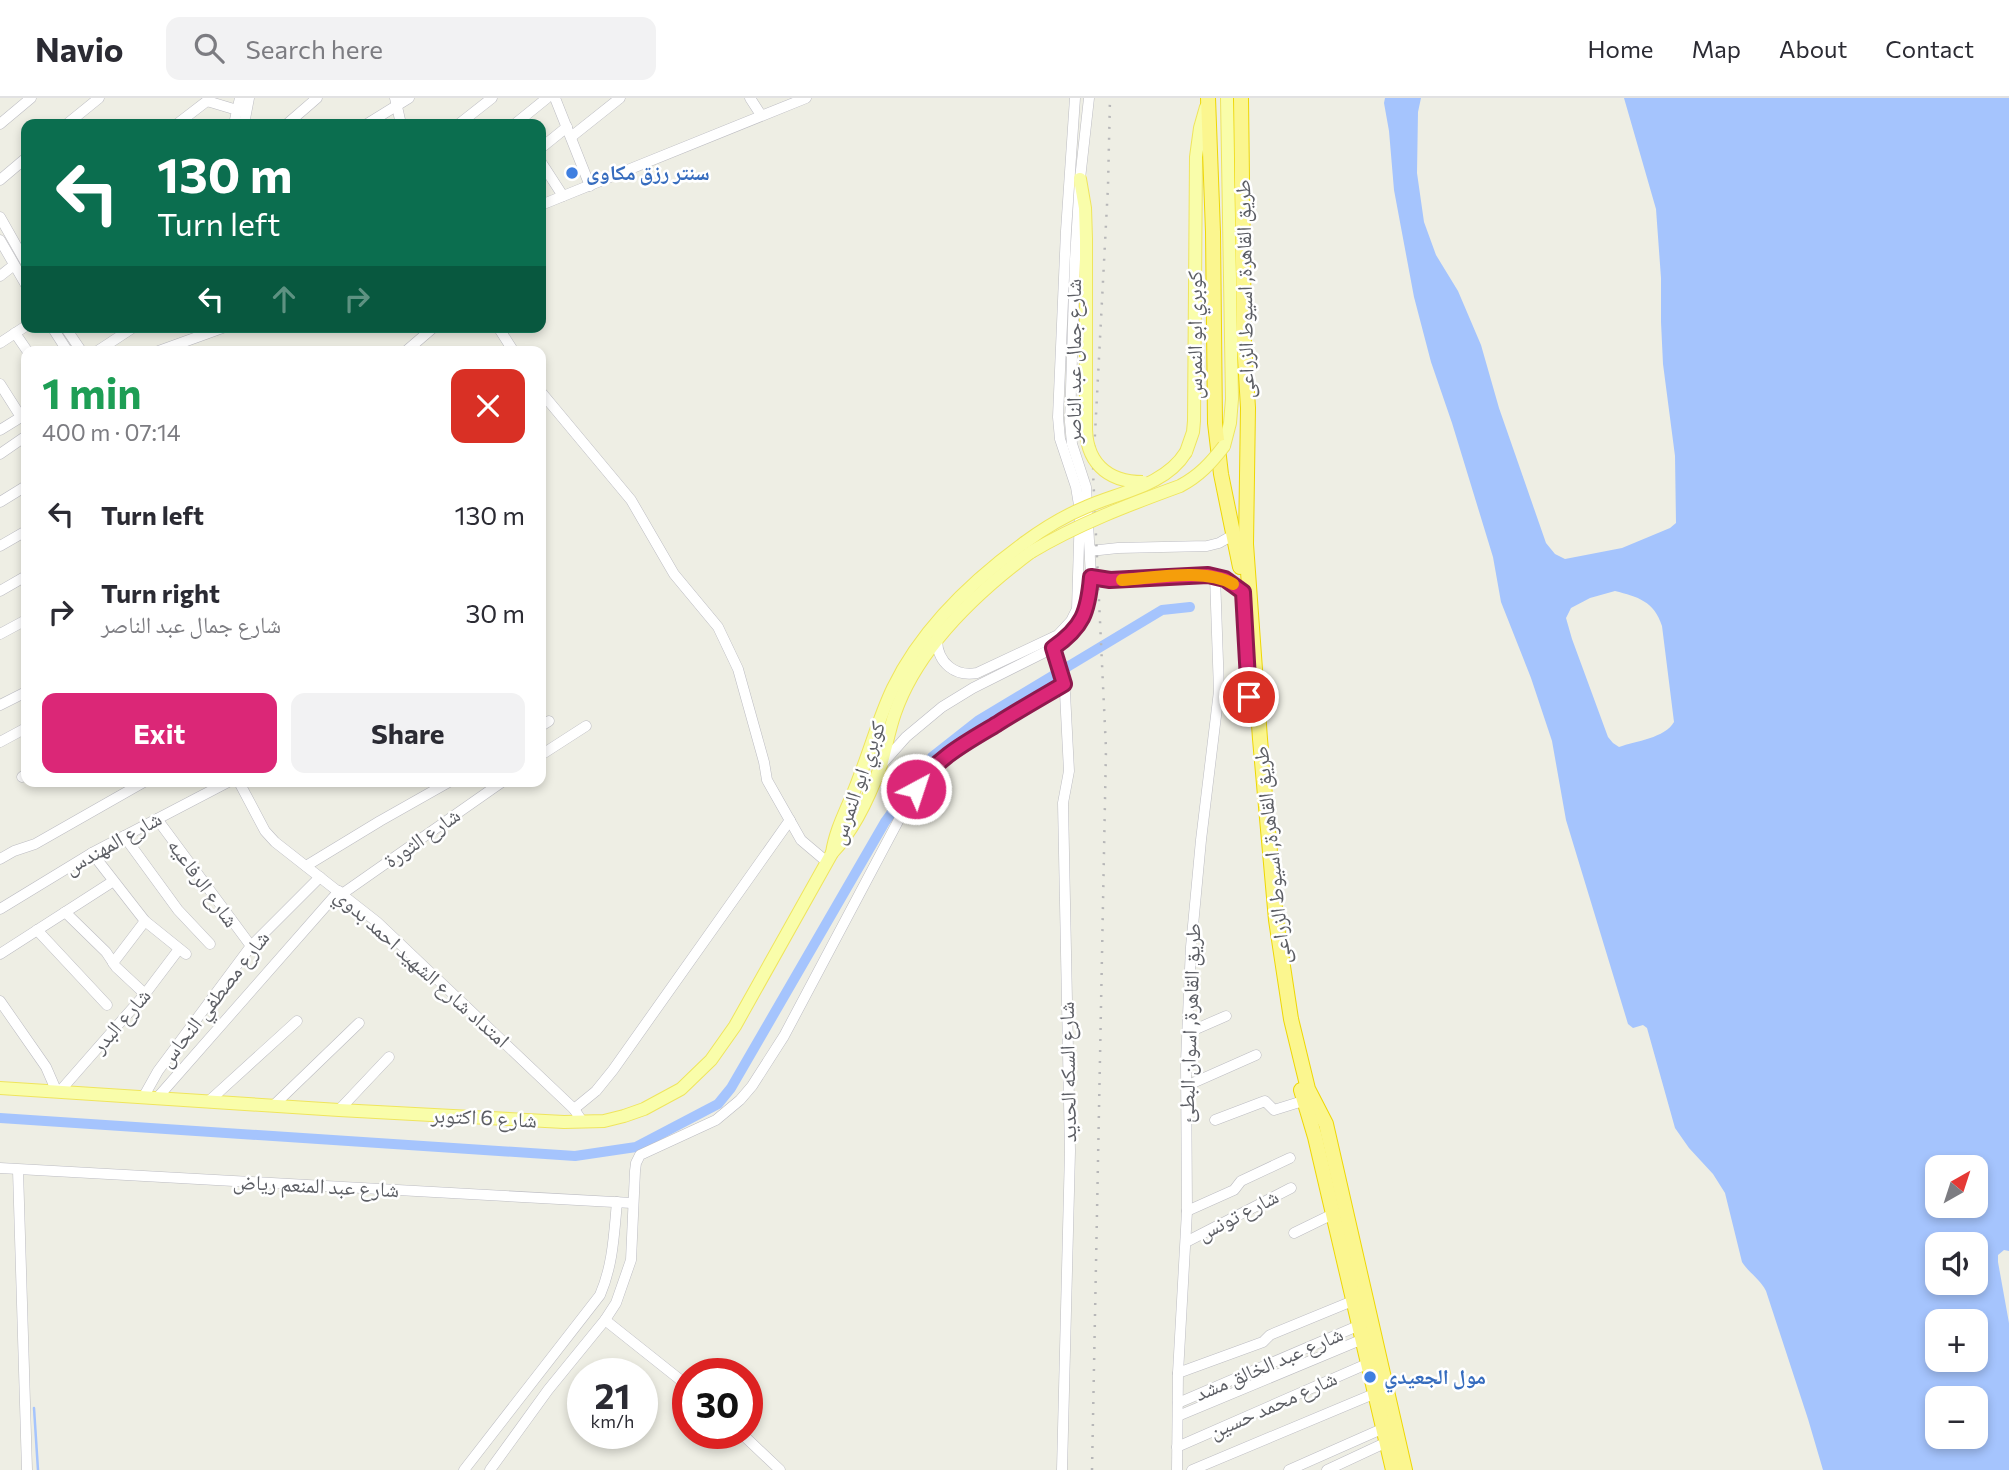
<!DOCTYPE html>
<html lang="en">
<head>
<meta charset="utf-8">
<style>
	body { margin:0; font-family:Commissioner,"Noto Naskh Arabic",sans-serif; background:#f2f2f3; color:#2b2b33; height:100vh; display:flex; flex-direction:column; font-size:26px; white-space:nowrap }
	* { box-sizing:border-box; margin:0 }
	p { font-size:23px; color:#7c7c81 }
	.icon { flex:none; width:38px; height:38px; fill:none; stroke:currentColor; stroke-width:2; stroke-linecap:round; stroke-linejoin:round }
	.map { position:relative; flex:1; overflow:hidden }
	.side { position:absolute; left:21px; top:248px; width:525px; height:441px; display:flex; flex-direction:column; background:#fff; border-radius:14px; box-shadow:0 4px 10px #0003 }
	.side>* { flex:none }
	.top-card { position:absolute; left:21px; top:21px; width:525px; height:214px; border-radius:14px; box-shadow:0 4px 10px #0003; background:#0b6e4f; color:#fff; overflow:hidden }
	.needle { width:46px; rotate:39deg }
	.tools { position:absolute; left:1925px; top:1057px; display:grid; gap:14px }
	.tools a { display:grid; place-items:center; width:63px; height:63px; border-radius:14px; background:#fff; box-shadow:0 4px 10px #0003; font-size:35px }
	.speed { position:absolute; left:567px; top:1260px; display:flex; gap:14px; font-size:35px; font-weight:700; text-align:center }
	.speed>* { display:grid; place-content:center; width:91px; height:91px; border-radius:50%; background:#fff; box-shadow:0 4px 10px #0003; line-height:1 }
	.speed small { font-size:18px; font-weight:400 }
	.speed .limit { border:10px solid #d22; background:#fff; color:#111 }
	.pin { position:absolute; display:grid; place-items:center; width:60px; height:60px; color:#fff; margin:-30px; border:4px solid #fff; border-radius:50%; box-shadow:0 2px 7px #0007 }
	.me { position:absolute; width:77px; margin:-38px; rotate:40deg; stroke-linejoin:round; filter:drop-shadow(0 0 5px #0008) }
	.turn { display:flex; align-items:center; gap:24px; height:147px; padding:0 21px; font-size:32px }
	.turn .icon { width:91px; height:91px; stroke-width:2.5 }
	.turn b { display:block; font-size:49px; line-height:60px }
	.lanes { display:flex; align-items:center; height:66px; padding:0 21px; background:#0003; justify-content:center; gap:35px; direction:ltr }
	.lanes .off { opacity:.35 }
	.round { display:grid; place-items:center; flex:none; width:74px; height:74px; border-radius:14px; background:#f2f2f3 }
	.summary { display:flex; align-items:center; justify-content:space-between; height:119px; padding:0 21px }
	h1 { font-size:42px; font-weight:700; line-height:52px; color:#1e9e55 }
	.cta { display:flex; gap:14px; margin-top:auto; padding:14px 21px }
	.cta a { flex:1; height:80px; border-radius:14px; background:#db2777; color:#fff; font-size:28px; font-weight:700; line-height:80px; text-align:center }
	.cta a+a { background:#f2f2f3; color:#2b2b33 }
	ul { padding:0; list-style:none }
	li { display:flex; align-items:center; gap:21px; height:98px; padding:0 21px }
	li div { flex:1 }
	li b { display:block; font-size:26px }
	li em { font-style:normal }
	header { display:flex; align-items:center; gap:42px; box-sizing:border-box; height:98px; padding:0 35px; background:#fff; border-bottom:2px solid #e1e1e2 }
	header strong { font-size:33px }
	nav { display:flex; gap:38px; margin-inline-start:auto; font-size:24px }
	.search { width:490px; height:63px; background:#f2f2f3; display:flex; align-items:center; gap:18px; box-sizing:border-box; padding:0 24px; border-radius:14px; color:#7c7c81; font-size:26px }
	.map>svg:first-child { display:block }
	.water { fill:#a5c4fd; fill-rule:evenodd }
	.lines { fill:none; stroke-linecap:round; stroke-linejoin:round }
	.stream { stroke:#a5c4fd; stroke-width:2.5 }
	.canal { stroke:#a5c4fd; stroke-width:10 }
	.minor-casing { stroke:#bcbcc2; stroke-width:11 }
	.major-casing { stroke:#efe55d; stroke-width:14 }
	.highway-casing { stroke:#eed704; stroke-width:16 }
	.minor { stroke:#fff; stroke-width:10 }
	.major { stroke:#f9fdaa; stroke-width:12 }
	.highway { stroke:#fbf68f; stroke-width:14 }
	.rail { stroke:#b7b7b8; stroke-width:2.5; stroke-dasharray:2 9; stroke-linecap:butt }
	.major-bridge-casing { stroke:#efe55d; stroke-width:14; stroke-linecap:butt }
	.major-bridge { stroke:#f9fdaa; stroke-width:12 }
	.route-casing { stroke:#8e194d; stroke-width:18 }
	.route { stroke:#db2777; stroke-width:12 }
	.slow { stroke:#f59e0b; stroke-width:12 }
	.shop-dot { fill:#3f7fe0; stroke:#fff; stroke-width:2.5 }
	.labels { text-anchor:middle; stroke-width:5; stroke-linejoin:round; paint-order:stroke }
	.shop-label { font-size:21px; font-weight:bold; fill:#366cbe; stroke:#fff; text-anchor:start }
	.street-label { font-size:21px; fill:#5c5e64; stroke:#fff }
</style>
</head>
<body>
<header>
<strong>Navio</strong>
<div class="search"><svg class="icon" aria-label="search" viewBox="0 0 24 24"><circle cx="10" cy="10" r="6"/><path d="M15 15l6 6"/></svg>Search here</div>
<nav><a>Home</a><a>Map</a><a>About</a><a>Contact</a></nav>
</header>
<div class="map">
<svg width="2009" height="1372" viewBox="0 0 2009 1372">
	<rect width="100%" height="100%" fill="#eeeee4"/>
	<path class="water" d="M 1385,0 L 1421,0 L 1418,14 L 1417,75 L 1424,124 L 1436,157 L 1458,193 L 1481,247 L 1499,310 L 1546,445 L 1555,456 L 1565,461 L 1622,450 L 1670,430 L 1676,425 L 1675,358 L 1663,266 L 1661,224 L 1661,180 L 1656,111 L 1624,0 L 2009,0 L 2009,1153 L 2004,1152 L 1998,1157 L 1998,1164 L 2009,1225 L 2009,1372 L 1823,1372 L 1808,1321 L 1766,1193 C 1760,1181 1749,1175 1742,1164 L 1725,1095 L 1713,1076 L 1689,1050 L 1675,1030 L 1647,930 L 1643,927 L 1633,930 L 1628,926 L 1566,722 L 1552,643 L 1531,580 L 1501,504 L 1493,459 L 1452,325 L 1431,264 L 1414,199 L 1394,92 L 1389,33 L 1384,5 ZM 1615,493 C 1638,499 1654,503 1662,528 L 1674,624 C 1665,640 1636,643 1619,649 L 1613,645 L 1608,639 L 1572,541 L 1566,520 L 1571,510 L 1590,500 ZM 1937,1069 L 1976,1069 L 1976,1108 L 1937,1108 ZM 1937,1146 L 1976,1146 L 1976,1185 L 1937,1185 ZM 1937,1223 L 1976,1223 L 1976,1262 L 1937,1262 ZM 1976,1300 L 1976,1339 L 1937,1339 L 1937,1300 Z"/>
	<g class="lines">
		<path class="stream" d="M 34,1310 L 38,1372"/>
		<path class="canal" d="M 0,1020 L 575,1058 L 636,1049 L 718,1006 L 731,990 L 885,724 L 932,659 L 979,622 L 1162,512 L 1190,509"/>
		<g class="minor-casing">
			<g id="minor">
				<path d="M 395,0 L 401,26"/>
				<path d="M 555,0 L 590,88"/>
				<path d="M 750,0 L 761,17"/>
				<path d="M 0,26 L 31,0"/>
				<path d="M 67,26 L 99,0"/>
				<path d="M 177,26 L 207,3 L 237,12"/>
				<path d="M 234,26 L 240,0"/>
				<path d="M 244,26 L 249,0"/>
				<path d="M 287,26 L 317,0"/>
				<path d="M 367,26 L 409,0"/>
				<path d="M 459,26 L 492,0"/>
				<path d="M 515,26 L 547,0"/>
				<path d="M 571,39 L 620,0"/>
				<path d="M 541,50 L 567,29"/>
				<path d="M 541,64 L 563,98"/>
				<path d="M 0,82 L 26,60"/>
				<path d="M 541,107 L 806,0"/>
				<path d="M 0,119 L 26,165"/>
				<path d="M 0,142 L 26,187"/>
				<path d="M 0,178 L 14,167"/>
				<path d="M 52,229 L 68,254"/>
				<path d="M 65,229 L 82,254"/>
				<path d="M 498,229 L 514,254"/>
				<path d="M 15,235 L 28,254"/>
				<path d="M 0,245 L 26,228"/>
				<path d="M 96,254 L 134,229"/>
				<path d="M 156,254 L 225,229"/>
				<path d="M 405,254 L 434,229"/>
				<path d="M 0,286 L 21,319"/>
				<path d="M 541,294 L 631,402 L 674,476 L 718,529 L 738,571 L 764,664 L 767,682 L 801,742 L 827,764"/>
				<path d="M 0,332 L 26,316"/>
				<path d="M 0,356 L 26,338"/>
				<path d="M 0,404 L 26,388"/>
				<path d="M 0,448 L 26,433"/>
				<path d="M 1090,453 L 1118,450 L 1207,448 L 1219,445 L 1233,437"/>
				<path d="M 1091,479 C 1128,489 1171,473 1209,477 C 1222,478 1233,485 1243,494"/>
				<path d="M 0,493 L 26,478"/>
				<path d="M 0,536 L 26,522"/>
				<path d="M 937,543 C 938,565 955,579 977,575 L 1058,537 L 1071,523 L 1077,511 L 1080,413 L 1076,389 L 1060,341 L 1058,319 L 1066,133 L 1075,0"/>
				<path d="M 1053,550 L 1062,577 L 1065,595 L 1069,673 L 1063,705 L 1070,1053 L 1062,1372"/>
				<path d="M 0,607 L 26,594"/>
				<path d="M 541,628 L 549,623"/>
				<path d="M 0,644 L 26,630"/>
				<path d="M 541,657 L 586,628"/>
				<path d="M 883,665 L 906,639 L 942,609 L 973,590 L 1053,550 L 1070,538 L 1085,517 L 1089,503 L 1091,479 L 1086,389 L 1072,346 L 1070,324 L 1075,161 L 1080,81 L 1089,0"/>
				<path d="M 22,679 L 26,676"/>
				<path d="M 239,684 L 265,733 L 275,744 L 377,824 L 574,1011 L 582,1023"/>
				<path d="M 157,721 L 251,848"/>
				<path d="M 124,738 L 178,812 L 210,846"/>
				<path d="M 92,755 L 145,823 L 186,856"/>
				<path d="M 0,761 L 14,753 L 35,746 L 144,684"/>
				<path d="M 306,768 L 380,723 L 449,684"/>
				<path d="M 342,796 L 502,684"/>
				<path d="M 0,811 L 92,755 L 228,684"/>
				<path d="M 65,814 L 106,854 L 116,869 L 145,896"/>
				<path d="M 37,832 L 107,907"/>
				<path d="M 0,856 L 112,784"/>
				<path d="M 113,865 L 145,823"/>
				<path d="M 0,903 L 46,969 L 56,992"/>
				<path d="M 1187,935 L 1226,918"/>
				<path d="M 1186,988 L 1256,957"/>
				<path d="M 60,993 L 145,896 L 179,851"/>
				<path d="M 144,998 L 158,973 L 251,848 L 320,779"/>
				<path d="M 158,999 L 339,793"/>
				<path d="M 209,1003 L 297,923"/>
				<path d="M 273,1008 L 359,925"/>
				<path d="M 574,1011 L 596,993 L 613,972 L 790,722"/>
				<path d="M 339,1012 L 389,959"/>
				<path d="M 1215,1022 L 1265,1003 L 1274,1012 L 1303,1003"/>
				<path d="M 0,1070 L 632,1105"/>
				<path d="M 18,1072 L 27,1372"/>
				<path d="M 1187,1113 L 1234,1092 L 1241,1083 L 1290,1060"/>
				<path d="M 1294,1135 L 1333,1116"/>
				<path d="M 1186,1144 L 1291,1090"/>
				<path d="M 605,1222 L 688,1288"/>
				<path d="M 1178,1275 L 1263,1244 L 1270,1237 L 1355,1202"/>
				<path d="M 1178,1305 L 1360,1227"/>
				<path d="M 1178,1318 L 1363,1241"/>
				<path d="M 741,1335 L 780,1372"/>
				<path d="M 1177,1349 L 1369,1265"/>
				<path d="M 464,1372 L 600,1197 C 613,1167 614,1136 617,1104"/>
				<path d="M 490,1372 L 548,1292 L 605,1222 L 616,1205 L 631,1162 L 635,1073 L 636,1065 L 640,1057 L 716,1022 L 740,1002 L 752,988 L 784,938 L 904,712 L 924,680 L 938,664 L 961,647 L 1064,586"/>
				<path d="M 1177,1372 L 1178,1275 L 1187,1113 L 1186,964 L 1191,849 L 1201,742 L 1219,593 L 1215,478"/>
				<path d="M 1192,1372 L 1376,1295"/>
				<path d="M 1289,1372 L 1384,1330"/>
				<path d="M 1327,1372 L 1387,1344"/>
			</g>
		</g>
		<g class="major-casing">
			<g id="major">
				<path d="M 1080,81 L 1085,110 L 1086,141 L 1086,326"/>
				<path d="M 1224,348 L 1230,325 L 1232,301 L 1227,0"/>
				<path d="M 1186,354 L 1193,334 L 1194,323 L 1196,59 L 1200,30 L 1206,9"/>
				<path d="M 832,755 C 836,728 850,706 859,680 C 871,650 879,619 893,590 C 921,532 972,483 1024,445"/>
				<path d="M 0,990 L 339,1012 L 564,1024 L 604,1023 L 624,1018 L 644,1011 L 681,991 L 711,962 L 735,928 L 832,755 C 854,732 870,697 881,667 C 886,650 889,632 895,615 C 918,549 976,495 1031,454"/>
			</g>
		</g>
		<g class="highway-casing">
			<g id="highway">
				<path d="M 1208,0 L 1213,134 L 1215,325 L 1221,376 L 1240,469"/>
				<path d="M 1241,0 L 1244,243 L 1248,310 L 1246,446 L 1260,641 L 1276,822 L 1291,921 L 1308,991 L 1326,1026 L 1405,1372"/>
				<path d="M 1301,992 L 1315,1039 L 1393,1372"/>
			</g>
		</g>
		<use href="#minor" class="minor"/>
		<use href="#major" class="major"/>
		<use href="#highway" class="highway"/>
		<path class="rail" d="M 1092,1372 L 1106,651 L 1093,374 L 1108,88 L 1110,0"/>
		<g class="major-bridge-casing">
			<g id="major-bridge">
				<path d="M 1086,326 C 1085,363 1106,384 1143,384"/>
				<path d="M 1024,445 C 1043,431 1064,418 1086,409 C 1120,394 1165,388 1186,354"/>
				<path d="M 1031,454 C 1078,426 1128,407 1180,388 C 1199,378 1211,365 1224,348"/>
			</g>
		</g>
		<use href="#major-bridge" class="major-bridge"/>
	</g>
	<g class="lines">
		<g class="route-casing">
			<path id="route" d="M 916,691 C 936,660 967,644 997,626 C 1019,612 1042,599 1064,586 L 1053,550 C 1083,529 1088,514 1091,479 L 1110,482 L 1208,477 L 1225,481 L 1243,494 L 1249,599"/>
		</g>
		<use href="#route" class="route"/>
		<path class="slow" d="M 1122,482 C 1154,480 1205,470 1233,486"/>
	</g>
	<g class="shop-dot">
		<circle cx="572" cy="75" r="7"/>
		<circle cx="1370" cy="1279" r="7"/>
	</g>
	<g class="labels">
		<g class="shop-label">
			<text x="586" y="82">سنتر رزق مكاوى</text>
			<text x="1384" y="1286">مول الجعيدي</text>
		</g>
		<g class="street-label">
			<text transform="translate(1245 191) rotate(-91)" y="7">طريق القاهرة, اسيوط الزراعى</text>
			<text transform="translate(1195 237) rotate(-90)" y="7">كوبري ابو النمرس</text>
			<text transform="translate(1074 263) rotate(-90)" y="7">شارع جمال عبد الناصر</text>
			<text transform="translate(858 685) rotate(-71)" y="7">كوبري ابو النمرس</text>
			<text transform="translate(422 740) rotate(-35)" y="7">شارع الثورة</text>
			<text transform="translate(113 745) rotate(-29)" y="7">شارع المهندس</text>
			<text transform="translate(1272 757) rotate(-96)" y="7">طريق القاهرة, اسيوط الزراعى</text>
			<text transform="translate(203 785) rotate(54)" y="7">شارع الرفاعيه</text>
			<text transform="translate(422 870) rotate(42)" y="7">امتداد شارع الشهيد احمد بدوي</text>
			<text transform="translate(214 901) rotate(-52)" y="7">شارع مصطفي النحاس</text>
			<text transform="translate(121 923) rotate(-49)" y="7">شارع البدر</text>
			<text transform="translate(1190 925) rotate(-88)" y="7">طريق القاهرة, اسوان البطئ</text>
			<text transform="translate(1068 974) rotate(-91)" y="7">شارع السكه الحديد</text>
			<text transform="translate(484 1020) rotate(3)" y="7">شارع 6 اكتوبر</text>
			<text transform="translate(316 1088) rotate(3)" y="7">شارع عبد المنعم رياض</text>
			<text transform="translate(1238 1117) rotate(-27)" y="7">شارع تونس</text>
			<text transform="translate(1269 1266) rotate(-23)" y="7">شارع عبد الخالق مشد</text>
			<text transform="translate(1273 1307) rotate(-24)" y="7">شارع محمد حسين</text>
		</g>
	</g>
</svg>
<div class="tools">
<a><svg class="needle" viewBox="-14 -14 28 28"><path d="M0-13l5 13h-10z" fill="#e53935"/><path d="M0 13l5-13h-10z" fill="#7c7c81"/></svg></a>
<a><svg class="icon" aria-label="sound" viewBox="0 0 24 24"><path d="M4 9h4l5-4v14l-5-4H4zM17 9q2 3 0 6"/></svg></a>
<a>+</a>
<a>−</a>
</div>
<div class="speed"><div>21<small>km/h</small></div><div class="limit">30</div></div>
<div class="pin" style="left:1249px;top:599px;background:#d93025"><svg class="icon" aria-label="arrive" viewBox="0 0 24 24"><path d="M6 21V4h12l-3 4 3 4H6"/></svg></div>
<svg class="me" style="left:916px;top:691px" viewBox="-20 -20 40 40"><circle r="17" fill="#db2777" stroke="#fff" stroke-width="3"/><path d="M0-11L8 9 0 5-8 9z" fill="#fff"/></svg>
<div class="top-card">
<div class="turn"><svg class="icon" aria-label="left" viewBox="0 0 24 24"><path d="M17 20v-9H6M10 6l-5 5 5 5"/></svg><div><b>130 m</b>Turn left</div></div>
<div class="lanes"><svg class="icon" aria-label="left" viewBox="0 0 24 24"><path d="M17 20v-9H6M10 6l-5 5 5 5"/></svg><svg class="icon off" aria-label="ahead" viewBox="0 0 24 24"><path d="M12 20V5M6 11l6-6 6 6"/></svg><svg class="icon off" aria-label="right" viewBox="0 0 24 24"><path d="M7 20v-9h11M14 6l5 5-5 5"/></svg></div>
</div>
<section class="side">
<div class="summary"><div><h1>1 min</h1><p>400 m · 07:14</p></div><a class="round" style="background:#d93025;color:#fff"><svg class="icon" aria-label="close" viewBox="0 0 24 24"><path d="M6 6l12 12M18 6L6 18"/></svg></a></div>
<ul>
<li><svg class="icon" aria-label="left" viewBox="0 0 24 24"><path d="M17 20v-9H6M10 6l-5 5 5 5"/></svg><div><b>Turn left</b></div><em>130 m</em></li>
<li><svg class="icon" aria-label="right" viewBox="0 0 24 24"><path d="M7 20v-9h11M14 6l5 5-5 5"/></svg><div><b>Turn right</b><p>شارع جمال عبد الناصر</p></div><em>30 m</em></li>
</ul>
<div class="cta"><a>Exit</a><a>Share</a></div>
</section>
</div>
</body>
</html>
